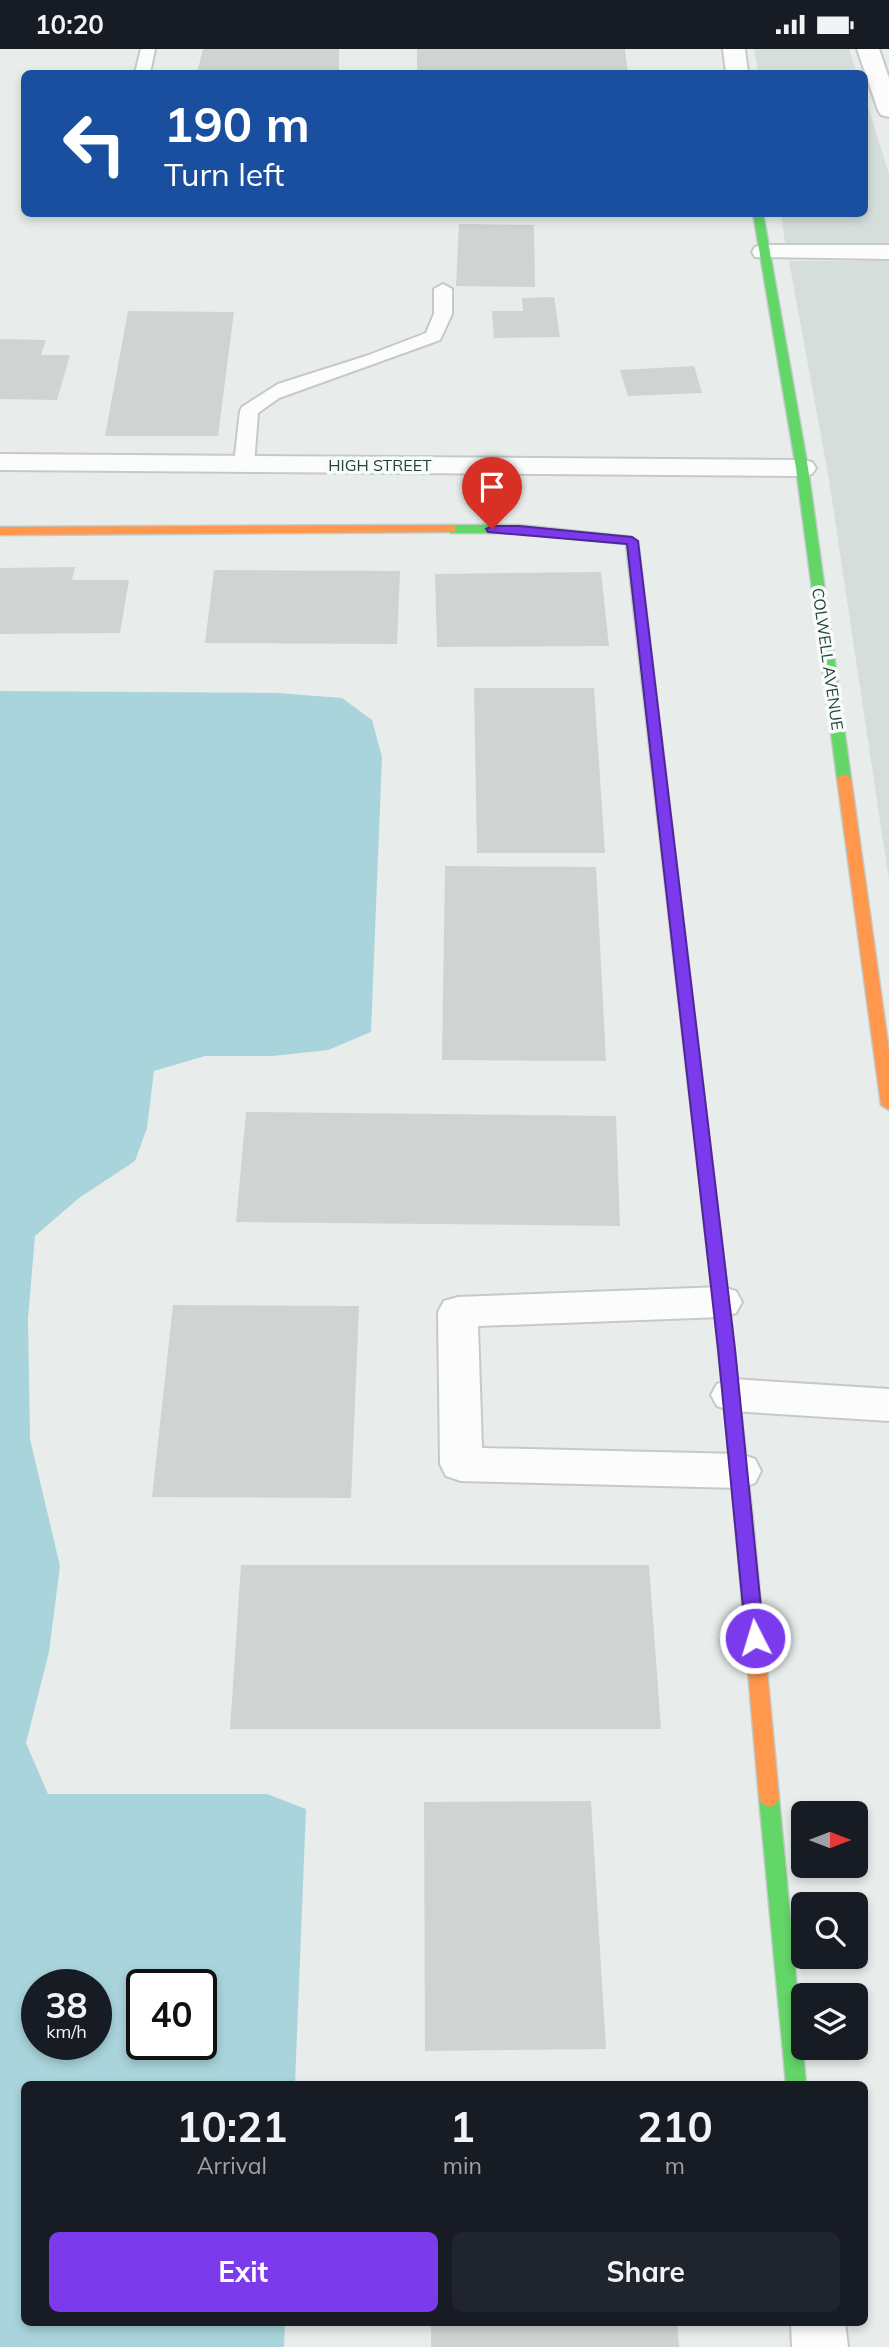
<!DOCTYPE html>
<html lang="en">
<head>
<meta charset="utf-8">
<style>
	body { margin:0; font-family:Mulish,sans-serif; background:#20242c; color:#f1f3f6; height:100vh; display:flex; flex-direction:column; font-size:26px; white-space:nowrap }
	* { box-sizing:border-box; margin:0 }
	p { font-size:23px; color:#9ea1a6 }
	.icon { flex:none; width:38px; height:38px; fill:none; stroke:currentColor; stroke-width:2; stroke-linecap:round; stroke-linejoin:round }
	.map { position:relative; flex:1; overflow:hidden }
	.drawer { position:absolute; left:21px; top:2032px; width:847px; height:245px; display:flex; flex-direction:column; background:#171b24; border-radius:10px; box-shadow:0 4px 10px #0003 }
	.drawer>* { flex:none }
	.hud { position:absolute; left:21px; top:21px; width:847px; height:147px; border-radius:10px; box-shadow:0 4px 10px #0003; background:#1a4fa0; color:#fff; overflow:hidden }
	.needle { width:46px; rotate:90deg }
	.controls { position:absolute; left:791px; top:1752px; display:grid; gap:14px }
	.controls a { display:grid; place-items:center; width:77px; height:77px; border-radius:10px; background:#171b24; box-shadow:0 4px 10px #0003; font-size:35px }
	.speed { position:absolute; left:21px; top:1920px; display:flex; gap:14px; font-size:35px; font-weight:700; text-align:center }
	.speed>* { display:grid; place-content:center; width:91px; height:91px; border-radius:50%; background:#171b24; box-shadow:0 4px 10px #0003; line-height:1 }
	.speed small { font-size:18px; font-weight:400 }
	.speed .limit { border:4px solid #111; border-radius:10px; background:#fff; color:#111 }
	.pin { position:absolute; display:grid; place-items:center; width:60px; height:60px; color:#fff; margin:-72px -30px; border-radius:50% 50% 50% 0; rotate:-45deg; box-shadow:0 0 7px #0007 }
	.pin .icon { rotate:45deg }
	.me { position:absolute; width:77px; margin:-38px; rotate:355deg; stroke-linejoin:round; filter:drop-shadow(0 0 5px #0008) }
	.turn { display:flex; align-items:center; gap:24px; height:147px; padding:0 28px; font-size:32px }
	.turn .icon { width:91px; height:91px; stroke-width:2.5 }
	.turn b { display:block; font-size:49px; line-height:60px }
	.eta { display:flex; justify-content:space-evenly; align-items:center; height:119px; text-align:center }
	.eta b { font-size:42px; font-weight:700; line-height:49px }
	.button { display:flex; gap:14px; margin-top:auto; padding:14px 28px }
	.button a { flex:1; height:80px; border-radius:10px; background:#7c3aed; color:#fff; font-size:28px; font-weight:700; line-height:80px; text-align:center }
	.button a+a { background:#20242c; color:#f1f3f6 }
	.status { display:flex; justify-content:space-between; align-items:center; height:49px; padding:0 35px; background:#171b24; direction:ltr }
	.status svg { height:19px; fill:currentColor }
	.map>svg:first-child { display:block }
	.built { fill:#d6dedb }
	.water { fill:#a9d4db; fill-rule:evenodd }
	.building { fill:#cfd4d2 }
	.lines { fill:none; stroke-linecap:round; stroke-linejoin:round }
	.lane-casing { stroke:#c5cac8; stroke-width:4 }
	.street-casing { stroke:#c5cac8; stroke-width:4 }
	.fast-casing { stroke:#c3cbc8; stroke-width:3 }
	.slow-casing { stroke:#c3cbc8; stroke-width:3 }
	.jam-casing { stroke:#c3cbc8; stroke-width:3 }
	.lane { fill:#fcfcfc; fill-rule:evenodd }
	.street { fill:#fcfcfc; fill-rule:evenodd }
	.fast { fill:#63d668; fill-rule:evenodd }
	.slow { fill:#ff974d; fill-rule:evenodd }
	.jam { fill:#b3261e; fill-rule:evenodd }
	.route { fill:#7c3aed; stroke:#51269a; stroke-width:2 }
	.labels { text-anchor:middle; stroke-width:7; stroke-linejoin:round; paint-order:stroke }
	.far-street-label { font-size:16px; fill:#24423a; stroke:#f7fbf9 }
</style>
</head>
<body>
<div class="status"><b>10:20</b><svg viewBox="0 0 49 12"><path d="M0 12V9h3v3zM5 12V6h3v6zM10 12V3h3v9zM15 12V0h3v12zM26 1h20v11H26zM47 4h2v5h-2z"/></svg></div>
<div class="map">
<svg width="889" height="2298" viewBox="0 0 889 2298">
	<rect width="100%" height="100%" fill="#e8edeb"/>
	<g class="built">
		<path d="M 754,0 L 849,0 L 857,24 L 758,24 Z"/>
		<path d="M 865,49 L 889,125 L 889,194 L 785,194 L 781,165 L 864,164 Z"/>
		<path d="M 789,212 L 889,212 L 889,832 L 829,431 Z"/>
	</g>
	<path class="water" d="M 0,642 L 278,644 L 342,649 L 372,671 L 382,708 L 371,983 L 328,1001 L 272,1007 L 205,1007 L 154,1022 L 147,1079 L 135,1112 L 79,1149 L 35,1187 L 28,1270 L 30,1390 L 60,1517 L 49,1603 L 26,1694 L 48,1745 L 267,1745 L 306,1760 L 295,2035 L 24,2035 L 24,2273 L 285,2273 L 284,2298 L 0,2298 ZM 37,1936 L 96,1936 L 96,1995 L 37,1995 ZM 142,1936 L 201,1936 L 201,1995 L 142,1995 Z"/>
	<g class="building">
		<path d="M 203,0 L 339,0 L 339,24 L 197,24 Z"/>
		<path d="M 417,0 L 625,0 L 628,24 L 417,24 Z"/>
		<path d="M 459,175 L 534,176 L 535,238 L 456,237 Z"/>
		<path d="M 554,248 L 560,288 L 494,289 L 492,262 L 523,262 L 522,249 Z"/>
		<path d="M 128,262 L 234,263 L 218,387 L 105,387 Z"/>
		<path d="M 0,290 L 46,291 L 41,306 L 70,306 L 57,351 L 0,350 Z"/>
		<path d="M 694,317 L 702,344 L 628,347 L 620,321 Z"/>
		<path d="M 75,518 L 72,531 L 129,531 L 120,584 L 0,585 L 0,519 Z"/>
		<path d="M 214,521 L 400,522 L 397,595 L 205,594 Z"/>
		<path d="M 601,523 L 609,597 L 437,598 L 435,525 Z"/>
		<path d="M 474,639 L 594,639 L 605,804 L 477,804 Z"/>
		<path d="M 445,817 L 596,818 L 606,1012 L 442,1011 Z"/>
		<path d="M 246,1063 L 616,1067 L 620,1177 L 236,1173 Z"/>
		<path d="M 173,1256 L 359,1257 L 351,1449 L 152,1448 Z"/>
		<path d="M 241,1516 L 649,1516 L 661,1680 L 230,1680 Z"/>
		<path d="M 591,1752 L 606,2000 L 425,2002 L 424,1753 Z"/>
		<path d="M 431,2273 L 677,2273 L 679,2298 L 431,2298 Z"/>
	</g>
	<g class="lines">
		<g class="lane-casing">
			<g id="lane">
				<path d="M 141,0 L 155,0 L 150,24 L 135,24 Z"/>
				<path d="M 443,235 L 452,240 L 452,265 L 440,291 L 279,349 L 258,364 L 254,415 L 251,419 L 237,419 L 234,415 L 240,362 L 242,358 L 278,335 L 366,307 L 426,284 L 434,265 L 434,240 Z"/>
			</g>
		</g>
		<g class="street-casing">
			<g id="street">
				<path d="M 723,0 L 745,0 L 748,24 L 726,24 Z"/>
				<path d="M 857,0 L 879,0 L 889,29 L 889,68 L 881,66 L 878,61 Z"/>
				<path d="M 764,196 L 889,196 L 889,210 L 755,208 L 752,203 L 755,198 Z"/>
				<path d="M 0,405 L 802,411 L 812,413 L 816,419 L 812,425 L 802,427 L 0,421 Z"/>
				<path d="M 722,1238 L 736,1242 L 742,1253 L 736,1264 L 722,1268 L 478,1277 L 482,1399 L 740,1405 L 755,1410 L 761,1422 L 755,1434 L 740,1439 L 461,1432 L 446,1427 L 440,1415 L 438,1263 L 444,1252 L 458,1248 Z"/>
				<path d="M 732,1330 L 889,1340 L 889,1372 L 732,1362 L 717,1357 L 711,1346 L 717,1335 Z"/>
				<path d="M 791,2273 L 845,2273 L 848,2298 L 792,2298 Z"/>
			</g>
		</g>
		<g class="fast-casing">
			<g id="fast">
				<path d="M 753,164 L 763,164 L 808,419 L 851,729 L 844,733 L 837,729 L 796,419 Z"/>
				<path d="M 519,476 L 632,488 L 638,492 L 732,1278 L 730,1282 L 718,1282 L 716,1278 L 626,495 L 519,484 L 451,484 L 445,480 L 451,476 Z"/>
				<path d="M 769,1740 L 776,1743 L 779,1749 L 806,2035 L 786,2035 L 759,1749 L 762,1743 Z"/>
			</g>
		</g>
		<g class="slow-casing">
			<g id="slow">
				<path d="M 451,476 L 455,477 L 455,483 L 0,486 L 0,478 Z"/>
				<path d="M 844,725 L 851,729 L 889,1002 L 889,1061 L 881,1056 L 837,729 Z"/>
				<path d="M 744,1465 L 750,1467 L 753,1472 L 779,1749 L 776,1755 L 769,1758 L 762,1755 L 759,1749 L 735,1472 L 738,1467 Z"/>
			</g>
		</g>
		<g class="jam-casing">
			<path id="jam" d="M 724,1272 L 730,1274 L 732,1278 L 753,1472 L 750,1477 L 744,1479 L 738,1477 L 735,1472 L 716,1278 L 718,1274 Z"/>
		</g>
		<use href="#lane" class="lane"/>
		<use href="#street" class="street"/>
		<use href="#fast" class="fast"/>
		<use href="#slow" class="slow"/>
		<use href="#jam" class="jam"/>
	</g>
	<path class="route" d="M 492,477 L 519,477 L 632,488 L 638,492 L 735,1300 L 764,1589 L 762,1595 L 755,1597 L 748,1595 L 746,1589 L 718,1300 L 627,495 L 488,483 L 486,480 Z"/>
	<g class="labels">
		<g class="far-street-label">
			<text x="380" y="422">HIGH STREET</text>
			<text transform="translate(828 610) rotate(82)" y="6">COLWELL AVENUE</text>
		</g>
	</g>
</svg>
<div class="controls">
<a><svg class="needle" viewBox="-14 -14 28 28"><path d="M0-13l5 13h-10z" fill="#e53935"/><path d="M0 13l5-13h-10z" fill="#9ea1a6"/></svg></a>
<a><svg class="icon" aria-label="search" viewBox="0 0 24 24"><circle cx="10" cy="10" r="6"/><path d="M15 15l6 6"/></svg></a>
<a><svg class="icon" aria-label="layers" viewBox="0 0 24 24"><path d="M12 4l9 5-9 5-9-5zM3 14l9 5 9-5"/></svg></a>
</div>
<div class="speed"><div>38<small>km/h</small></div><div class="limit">40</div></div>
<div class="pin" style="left:492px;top:480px;background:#d93025"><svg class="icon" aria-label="arrive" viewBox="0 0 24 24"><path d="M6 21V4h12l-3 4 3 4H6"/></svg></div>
<svg class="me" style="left:755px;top:1589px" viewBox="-20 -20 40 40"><circle r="17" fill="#7c3aed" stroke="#fff" stroke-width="3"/><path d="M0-11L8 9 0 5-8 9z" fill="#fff"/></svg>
<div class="hud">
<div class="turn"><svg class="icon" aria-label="left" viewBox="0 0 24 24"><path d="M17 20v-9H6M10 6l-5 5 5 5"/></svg><div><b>190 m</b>Turn left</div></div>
</div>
<section class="drawer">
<div class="eta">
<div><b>10:21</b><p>Arrival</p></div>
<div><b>1</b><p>min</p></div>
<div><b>210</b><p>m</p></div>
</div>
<div class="button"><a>Exit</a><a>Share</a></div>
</section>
</div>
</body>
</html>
